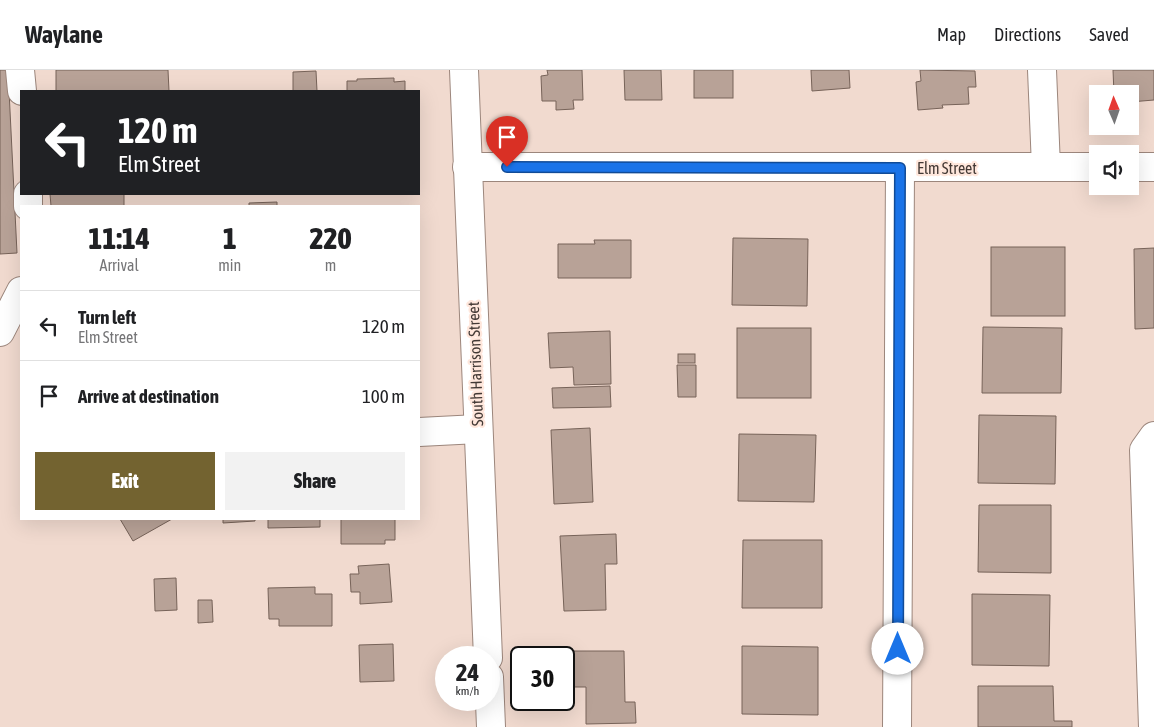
<!DOCTYPE html>
<html lang="en">
<head>
<meta charset="utf-8">
<style>
	body { margin:0; font-family:"Asap Condensed",sans-serif; background:#f2f2f2; color:#202124; height:100vh; display:flex; flex-direction:column; font-size:19px; white-space:nowrap }
	* { box-sizing:border-box; margin:0 }
	p { font-size:16px; color:#757577 }
	.icon { flex:none; width:28px; height:28px; fill:none; stroke:currentColor; stroke-width:2; stroke-linecap:round; stroke-linejoin:round }
	.map { position:relative; flex:1; overflow:hidden }
	.sheet { position:absolute; left:20px; top:135px; width:400px; height:315px; display:flex; flex-direction:column; background:#fff; border-radius:0px; box-shadow:0 5px 20px #0002 }
	.sheet>* { flex:none }
	.guide { position:absolute; left:20px; top:20px; width:400px; height:105px; border-radius:0px; box-shadow:0 5px 20px #0002; background:#202124; color:#fff; overflow:hidden }
	.needle { width:32px; rotate:358deg }
	.buttons { position:absolute; left:1089px; top:15px; display:grid; gap:10px }
	.buttons a { display:grid; place-items:center; width:50px; height:50px; border-radius:0px; background:#fff; box-shadow:0 5px 20px #0002; font-size:25px }
	.speed { position:absolute; left:435px; top:576px; display:flex; gap:10px; font-size:25px; font-weight:700; text-align:center }
	.speed>* { display:grid; place-content:center; width:65px; height:65px; border-radius:50%; background:#fff; box-shadow:0 5px 20px #0002; line-height:1 }
	.speed small { font-size:12px; font-weight:400 }
	.speed .limit { border:2px solid #111; border-radius:8px; background:#fff; color:#111 }
	.pin { position:absolute; display:grid; place-items:center; width:42px; height:42px; color:#fff; margin:-51px -21px; border-radius:50% 50% 50% 0; rotate:-45deg; box-shadow:0 0 5px #0007 }
	.pin .icon { rotate:45deg }
	.me { position:absolute; width:55px; margin:-28px; rotate:0deg; stroke-linejoin:round; filter:drop-shadow(0 0 4px #0008) }
	.turn { display:flex; align-items:center; gap:18px; height:105px; padding:0 15px; font-size:22px }
	.turn .icon { width:65px; height:65px; stroke-width:2.5 }
	.turn b { display:block; font-size:35px; line-height:42px }
	.eta { display:flex; justify-content:space-evenly; align-items:center; height:85px; text-align:center }
	.eta b { font-size:30px; font-weight:800; line-height:35px }
	.button { display:flex; gap:10px; margin-top:auto; padding:10px 15px }
	.button a { flex:1; height:58px; border-radius:0px; background:#736330; color:#fff; font-size:20px; font-weight:800; line-height:58px; text-align:center }
	.button a+a { background:#f2f2f2; color:#202124 }
	ul { padding:0; list-style:none }
	li { display:flex; align-items:center; gap:15px; height:70px; padding:0 15px; border-top:1px solid #e0e0e0 }
	li div { flex:1 }
	li b { display:block; font-size:19px }
	li em { font-style:normal }
	header { display:flex; align-items:center; gap:30px; box-sizing:border-box; height:70px; padding:0 25px; background:#fff; border-bottom:1px solid #e0e0e0 }
	header strong { font-size:24px }
	nav { display:flex; gap:28px; margin-inline-start:auto; font-size:18px }
	.map>svg:first-child { display:block }
	.building { fill:#b8a297; stroke:#776359 }
	.lines { fill:none; stroke-linecap:round; stroke-linejoin:round }
	.minor-casing { stroke:#9c867c; stroke-width:30 }
	.minor { stroke:#fff; stroke-width:28 }
	.route-casing { stroke:#114b97; stroke-width:12 }
	.route { stroke:#1a73e8; stroke-width:9 }
	.labels { text-anchor:middle; stroke-width:4.5; stroke-linejoin:round; paint-order:stroke }
	.street-label { font-size:16px; fill:#433935; stroke:#ffe7dc }
</style>
</head>
<body>
<header>
<strong>Waylane</strong>
<nav><a>Map</a><a>Directions</a><a>Saved</a></nav>
</header>
<div class="map">
<svg width="1154" height="657" viewBox="0 0 1154 657">
	<rect width="100%" height="100%" fill="#f1dacf"/>
	<g class="building">
		<path d="M 0,0 L 8,0 L 17,183 L 0,184 Z"/>
		<path d="M 56,0 L 168,0 L 169,21 L 56,21 Z"/>
		<path d="M 547,0 L 582,0 L 583,30 L 573,30 L 574,39 L 556,40 L 556,31 L 542,31 L 541,6 L 548,5 Z"/>
		<path d="M 624,0 L 661,0 L 662,30 L 625,30 Z"/>
		<rect x="694" y="0" width="39" height="28"/>
		<path d="M 811,0 L 849,0 L 850,18 L 812,21 Z"/>
		<path d="M 920,0 L 975,1 L 976,17 L 968,17 L 969,34 L 942,35 L 943,38 L 918,40 L 916,12 L 921,11 Z"/>
		<path d="M 1113,0 L 1154,0 L 1154,30 L 1130,32 L 1130,24 L 1114,24 Z"/>
		<path d="M 316,1 L 317,21 L 293,21 L 293,2 Z"/>
		<path d="M 394,8 L 394,12 L 405,11 L 405,21 L 347,21 L 347,11 L 357,11 L 357,9 Z"/>
		<path d="M 50,124 L 124,124 L 124,136 L 51,136 Z"/>
		<path d="M 277,132 L 277,136 L 249,136 L 249,133 Z"/>
		<path d="M 733,168 L 808,169 L 807,236 L 732,235 Z"/>
		<path d="M 594,170 L 631,170 L 631,208 L 558,208 L 558,174 L 595,174 Z"/>
		<rect x="991" y="177" width="74" height="69"/>
		<path d="M 1154,178 L 1154,258 L 1135,259 L 1134,179 Z"/>
		<path d="M 983,257 L 1062,258 L 1061,323 L 982,323 Z"/>
		<rect x="737" y="258" width="74" height="70"/>
		<path d="M 610,261 L 611,314 L 574,315 L 573,297 L 550,298 L 548,263 Z"/>
		<rect x="678" y="284" width="17" height="9"/>
		<path d="M 677,295 L 696,295 L 696,327 L 678,327 Z"/>
		<path d="M 610,316 L 611,337 L 553,338 L 552,318 Z"/>
		<path d="M 979,345 L 1056,346 L 1055,414 L 978,413 Z"/>
		<path d="M 590,358 L 593,432 L 554,434 L 551,360 Z"/>
		<path d="M 739,364 L 816,365 L 814,432 L 738,431 Z"/>
		<path d="M 979,435 L 1051,435 L 1051,503 L 978,502 Z"/>
		<path d="M 120,449 L 172,449 L 133,471 Z"/>
		<path d="M 223,449 L 255,449 L 255,451 L 223,453 Z"/>
		<path d="M 268,449 L 320,449 L 320,457 L 268,458 Z"/>
		<path d="M 341,449 L 395,449 L 395,470 L 385,470 L 385,474 L 341,474 Z"/>
		<path d="M 616,464 L 617,494 L 605,494 L 606,540 L 564,541 L 560,466 Z"/>
		<path d="M 743,470 L 822,470 L 822,538 L 742,538 Z"/>
		<path d="M 389,494 L 392,532 L 360,534 L 360,522 L 351,522 L 350,504 L 359,504 L 358,496 Z"/>
		<path d="M 176,508 L 177,540 L 155,541 L 154,509 Z"/>
		<path d="M 315,517 L 315,524 L 332,524 L 332,556 L 279,556 L 279,549 L 269,549 L 268,518 Z"/>
		<path d="M 972,524 L 1050,525 L 1049,596 L 972,595 Z"/>
		<path d="M 198,530 L 212,530 L 213,552 L 198,553 Z"/>
		<path d="M 393,574 L 394,611 L 360,612 L 359,575 Z"/>
		<path d="M 742,576 L 818,577 L 818,645 L 742,644 Z"/>
		<path d="M 563,581 L 624,581 L 625,632 L 635,632 L 636,653 L 586,654 L 586,617 L 564,617 Z"/>
		<path d="M 978,616 L 1053,616 L 1054,651 L 1072,651 L 1072,657 L 978,657 Z"/>
	</g>
	<g class="lines">
		<g class="minor-casing">
			<g id="minor">
				<path d="M 20,0 L 22,21"/>
				<path d="M 464,0 L 488,588"/>
				<path d="M 1042,0 L 1046,97"/>
				<path d="M 467,97 L 1098,97"/>
				<path d="M 1130,97 L 1154,97"/>
				<path d="M 28,124 L 28,136"/>
				<path d="M 0,262 L 21,221"/>
				<path d="M 419,362 L 478,359"/>
				<path d="M 489,607 L 491,657"/>
				<path d="M 897,657 L 900,98"/>
				<path d="M 1153,657 L 1144,380 L 1154,366"/>
			</g>
		</g>
		<use href="#minor" class="minor"/>
	</g>
	<g class="lines">
		<g class="route-casing">
			<path id="route" d="M 507,97 L 900,98 L 898,579"/>
		</g>
		<use href="#route" class="route"/>
	</g>
	<g class="labels">
		<g class="street-label">
			<text x="947" y="104">Elm Street</text>
			<text transform="translate(475 294) rotate(-92)" y="6">South Harrison Street</text>
		</g>
	</g>
</svg>
<div class="buttons">
<a><svg class="needle" viewBox="-14 -14 28 28"><path d="M0-13l5 13h-10z" fill="#e53935"/><path d="M0 13l5-13h-10z" fill="#757577"/></svg></a>
<a><svg class="icon" aria-label="sound" viewBox="0 0 24 24"><path d="M4 9h4l5-4v14l-5-4H4zM17 9q2 3 0 6"/></svg></a>
</div>
<div class="speed"><div>24<small>km/h</small></div><div class="limit">30</div></div>
<div class="pin" style="left:507px;top:97px;background:#d93025"><svg class="icon" aria-label="arrive" viewBox="0 0 24 24"><path d="M6 21V4h12l-3 4 3 4H6"/></svg></div>
<svg class="me" style="left:898px;top:579px" viewBox="-20 -20 40 40"><circle r="19" fill="#fff"/><path d="M0-13L10 11 0 6-10 11z" fill="#1a73e8"/></svg>
<div class="guide">
<div class="turn"><svg class="icon" aria-label="left" viewBox="0 0 24 24"><path d="M17 20v-9H6M10 6l-5 5 5 5"/></svg><div><b>120 m</b>Elm Street</div></div>
</div>
<section class="sheet">
<div class="eta">
<div><b>11:14</b><p>Arrival</p></div>
<div><b>1</b><p>min</p></div>
<div><b>220</b><p>m</p></div>
</div>
<ul>
<li><svg class="icon" aria-label="left" viewBox="0 0 24 24"><path d="M17 20v-9H6M10 6l-5 5 5 5"/></svg><div><b>Turn left</b><p>Elm Street</p></div><em>120 m</em></li>
<li><svg class="icon" aria-label="arrive" viewBox="0 0 24 24"><path d="M6 21V4h12l-3 4 3 4H6"/></svg><div><b>Arrive at destination</b></div><em>100 m</em></li>
</ul>
<div class="button"><a>Exit</a><a>Share</a></div>
</section>
</div>
</body>
</html>
